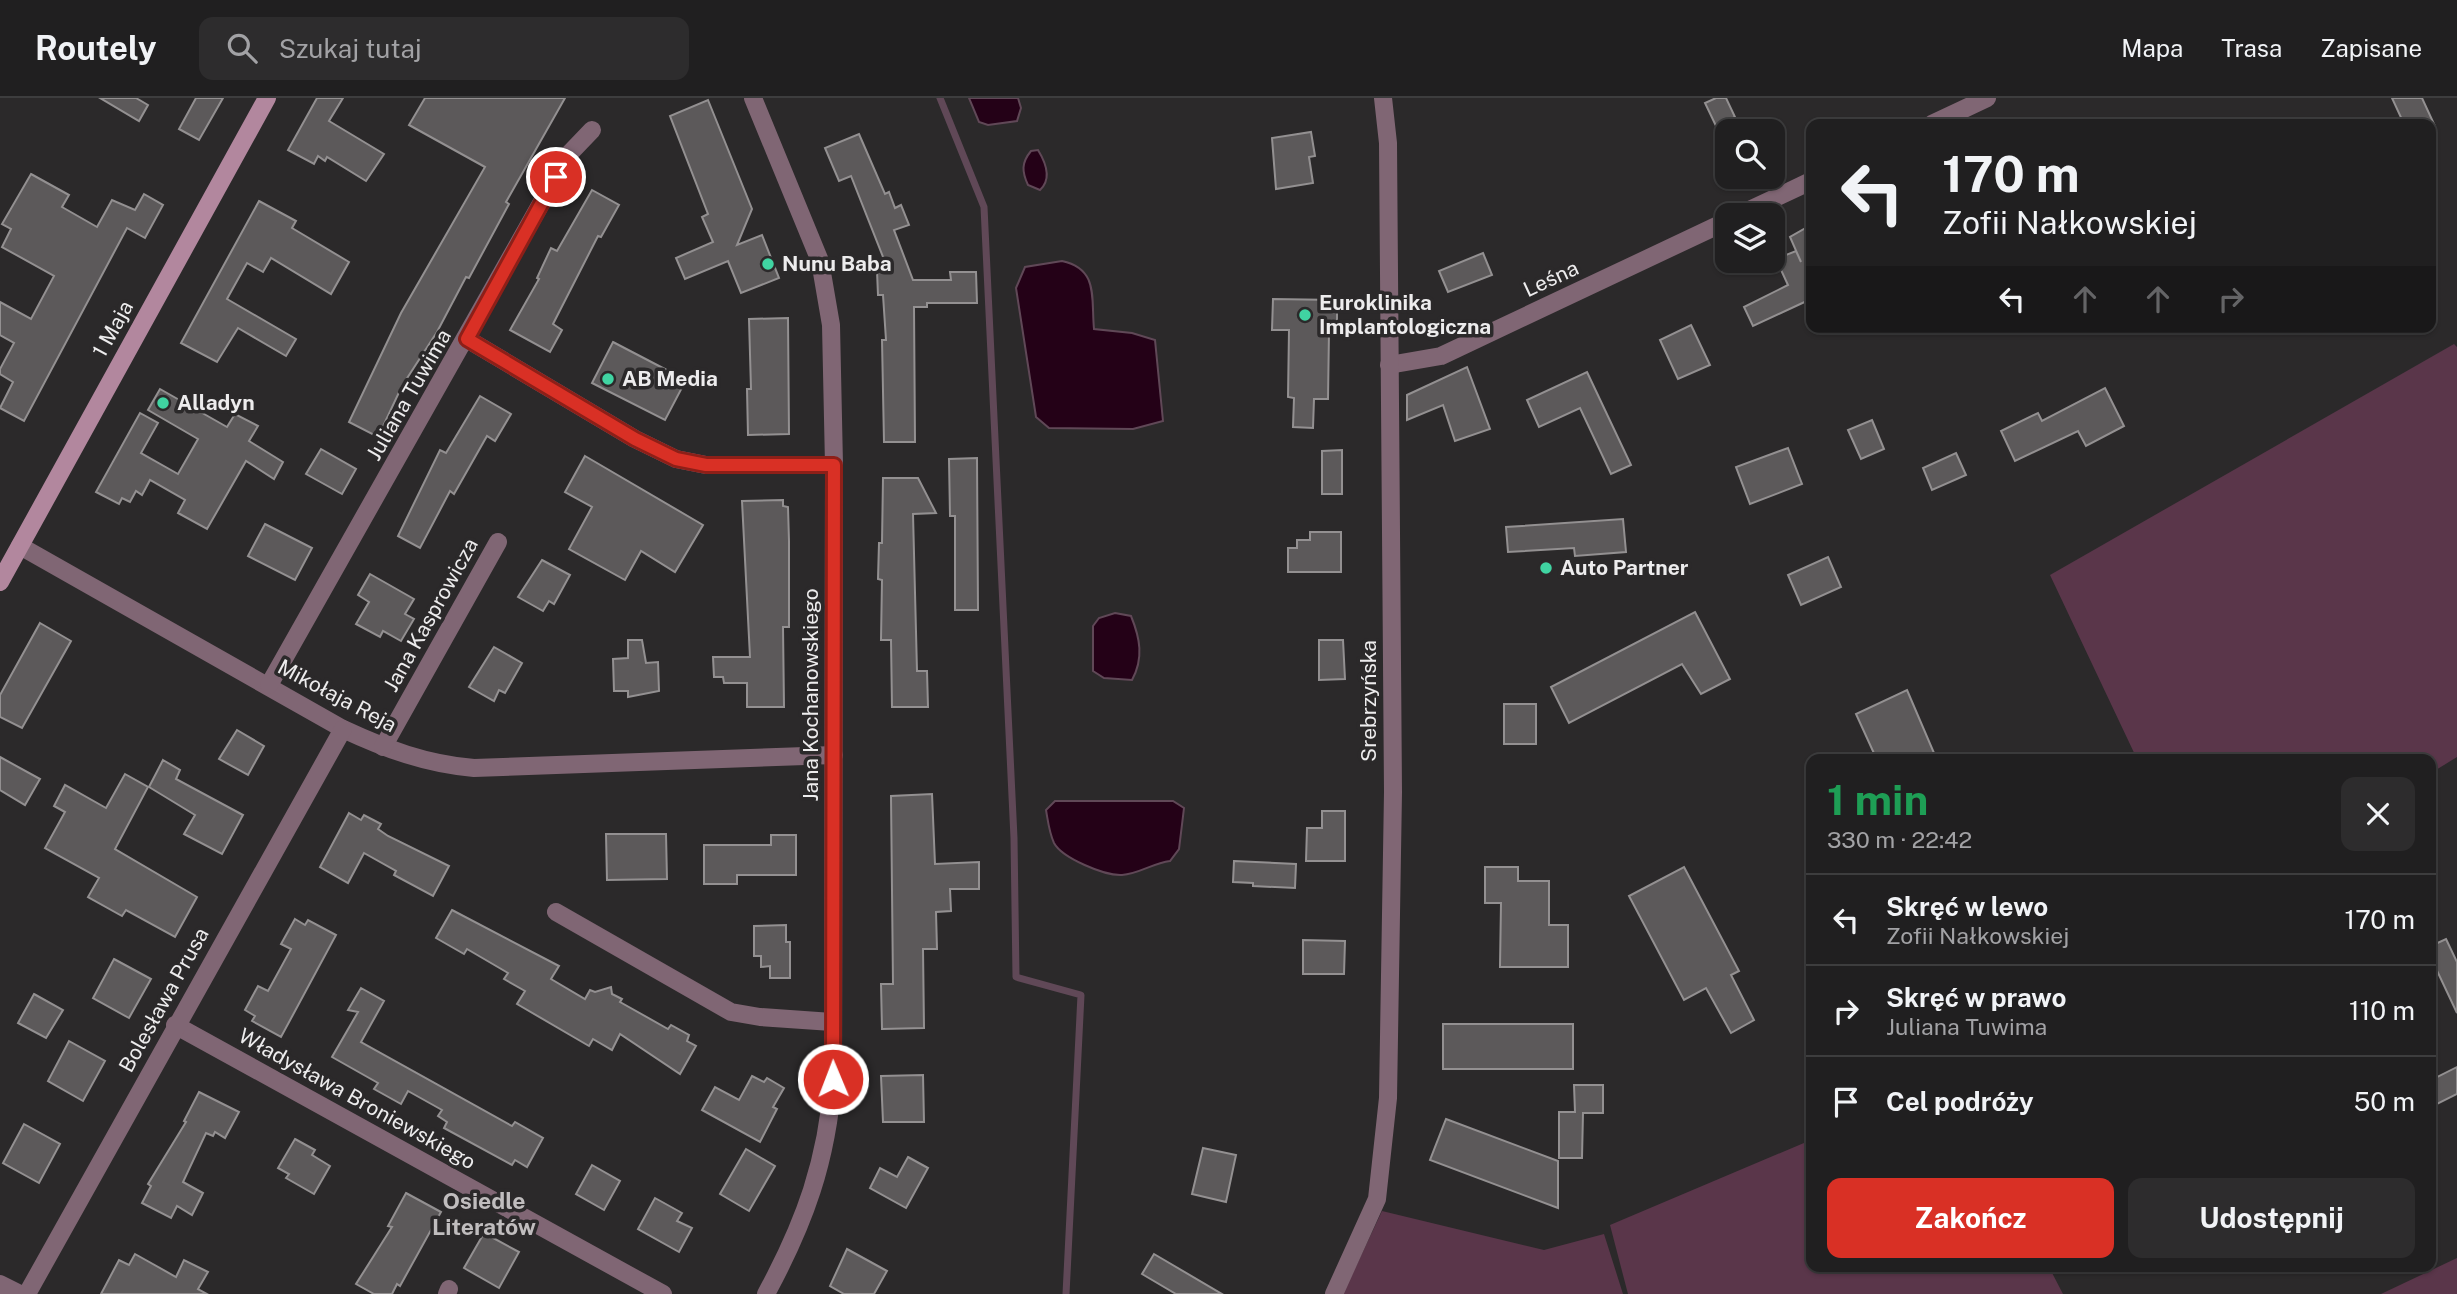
<!DOCTYPE html>
<html lang="pl">
<head>
<meta charset="utf-8">
<style>
	body { margin:0; font-family:"Public Sans",sans-serif; background:#2d2c2d; color:#f1f3f6; height:100vh; display:flex; flex-direction:column; font-size:26px; white-space:nowrap }
	* { box-sizing:border-box; margin:0 }
	p { font-size:23px; color:#a2a2a5 }
	.icon { flex:none; width:38px; height:38px; fill:none; stroke:currentColor; stroke-width:2; stroke-linecap:round; stroke-linejoin:round }
	.map { position:relative; flex:1; overflow:hidden }
	.details { position:absolute; left:1806px; top:656px; width:630px; height:518px; display:flex; flex-direction:column; background:#201f20; border-radius:14px; box-shadow:0 2px 5px #0004,0 0 0 2px #3d3d3e }
	.details>* { flex:none }
	.guide { position:absolute; left:1806px; top:21px; width:630px; height:214px; border-radius:14px; box-shadow:0 2px 5px #0004,0 0 0 2px #3d3d3e; background:#201f20; color:#f1f3f6; overflow:hidden }
	.controls { position:absolute; left:1715px; top:21px; display:grid; gap:14px }
	.controls a { display:grid; place-items:center; width:70px; height:70px; border-radius:14px; background:#201f20; box-shadow:0 2px 5px #0004,0 0 0 2px #3d3d3e; font-size:35px }
	.pin { position:absolute; display:grid; place-items:center; width:60px; height:60px; color:#fff; margin:-30px; border:4px solid #fff; border-radius:50%; box-shadow:0 2px 7px #0007 }
	.me { position:absolute; width:77px; margin:-38px; rotate:359deg; stroke-linejoin:round; filter:drop-shadow(0 0 5px #0008) }
	.turn { display:flex; align-items:center; gap:24px; height:147px; padding:0 21px; font-size:32px }
	.turn .icon { width:91px; height:91px; stroke-width:2.5 }
	.turn b { display:block; font-size:49px; line-height:60px }
	.lanes { display:flex; align-items:center; height:66px; padding:0 21px; background:#0003; justify-content:center; gap:35px; direction:ltr }
	.lanes .off { opacity:.35 }
	.round { display:grid; place-items:center; flex:none; width:74px; height:74px; border-radius:14px; background:#2d2c2d }
	.summary { display:flex; align-items:center; justify-content:space-between; height:119px; padding:0 21px }
	h1 { font-size:42px; font-weight:700; line-height:52px; color:#1e9e55 }
	.button { display:flex; gap:14px; margin-top:auto; padding:14px 21px }
	.button a { flex:1; height:80px; border-radius:14px; background:#d93025; color:#fff; font-size:28px; font-weight:700; line-height:80px; text-align:center }
	.button a+a { background:#2d2c2d; color:#f1f3f6 }
	ul { padding:0; list-style:none }
	li { display:flex; align-items:center; gap:21px; height:91px; padding:0 21px; border-top:2px solid #3d3d3e }
	li div { flex:1 }
	li b { display:block; font-size:26px }
	li em { font-style:normal }
	header { display:flex; align-items:center; gap:42px; box-sizing:border-box; height:98px; padding:0 35px; background:#201f20; border-bottom:2px solid #3d3d3e }
	header strong { font-size:33px }
	nav { display:flex; gap:38px; margin-inline-start:auto; font-size:24px }
	.search { width:490px; height:63px; background:#2d2c2d; display:flex; align-items:center; gap:18px; box-sizing:border-box; padding:0 24px; border-radius:14px; color:#a2a2a5; font-size:26px }
	.map>svg:first-child { display:block }
	.green { fill:#5a364a }
	.water { fill:#240117; stroke:#604857; stroke-width:2 }
	.lines { fill:none; stroke-linecap:round; stroke-linejoin:round }
	.stream { stroke:#604857; stroke-width:7 }
	.building { fill:#5c595a; stroke:#939091; stroke-width:2 }
	.street { stroke:#806674; stroke-width:18 }
	.secondary { stroke:#b2879e; stroke-width:18 }
	.route-casing { stroke:#8d1f18; stroke-width:18 }
	.route { stroke:#d93025; stroke-width:12 }
	.poi-dot { fill:#40d4a2; stroke:#2b292a; stroke-width:2.5 }
	.labels { text-anchor:middle; stroke-width:7; stroke-linejoin:round; paint-order:stroke }
	.poi-label { font-size:21px; font-weight:bold; fill:#edeced; stroke:#2b292a; text-anchor:start }
	.street-label { font-size:21px; fill:#edeced; stroke:#2b292a }
	.neighbourhood-label { font-size:23px; font-weight:bold; fill:#c0bdbe; stroke:#2b292a }
</style>
</head>
<body>
<header>
<strong>Routely</strong>
<div class="search"><svg class="icon" aria-label="search" viewBox="0 0 24 24"><circle cx="10" cy="10" r="6"/><path d="M15 15l6 6"/></svg>Szukaj tutaj</div>
<nav><a>Mapa</a><a>Trasa</a><a>Zapisane</a></nav>
</header>
<div class="map">
<svg width="2457" height="1196" viewBox="0 0 2457 1196">
	<rect width="100%" height="100%" fill="#2b292a"/>
	<g class="green">
		<path d="M 2454,246 L 2457,249 L 2457,659 L 2431,675 L 2431,662 L 2137,661 L 2050,477 Z"/>
		<path d="M 1811,1042 L 1811,1169 L 2049,1169 L 2063,1196 L 1628,1196 L 1610,1127 Z"/>
		<path d="M 1382,1113 L 1544,1152 L 1604,1136 L 1623,1196 L 1343,1196 Z"/>
		<path d="M 2457,1160 L 2457,1196 L 2381,1196 Z"/>
	</g>
	<g class="water">
		<path d="M 969,0 L 1018,0 L 1021,10 L 1017,23 L 988,27 L 979,24 Z"/>
		<path d="M 1038,52 C 1046,65 1052,81 1040,92 L 1028,87 C 1022,74 1021,65 1031,53 Z"/>
		<path d="M 1062,163 C 1099,171 1091,200 1094,231 L 1132,235 L 1155,242 L 1163,323 L 1133,331 L 1049,330 L 1036,319 L 1016,190 L 1025,169 Z"/>
		<path d="M 1115,515 L 1131,518 C 1140,540 1144,560 1132,582 L 1104,580 L 1093,573 L 1093,528 L 1099,520 Z"/>
		<path d="M 1055,703 L 1173,703 L 1184,710 L 1179,751 L 1170,763 C 1153,765 1139,776 1122,777 C 1105,778 1062,760 1054,745 C 1049,734 1048,723 1046,712 Z"/>
	</g>
	<g class="lines">
		<path class="stream" d="M 940,0 L 984,109 L 1014,740 L 1016,879 L 1081,897 L 1066,1196"/>
	</g>
	<g class="building">
		<path d="M 100,0 L 136,0 L 148,7 L 139,23 Z"/>
		<path d="M 196,0 L 223,0 L 199,42 L 179,31 Z"/>
		<path d="M 317,0 L 343,0 L 329,23 L 384,56 L 366,83 L 327,59 L 325,63 L 318,58 L 314,66 L 288,52 Z"/>
		<path d="M 425,0 L 565,0 L 506,104 L 509,106 L 469,180 L 466,179 L 437,234 L 402,288 L 378,339 L 349,324 L 401,215 L 485,69 L 409,27 Z"/>
		<path d="M 1716,0 L 1726,0 L 1735,19 L 1716,28 L 1705,5 Z"/>
		<path d="M 2392,0 L 2422,0 L 2434,26 L 2404,26 Z"/>
		<path d="M 708,2 L 752,111 L 737,147 L 762,137 L 779,180 L 741,195 L 728,163 L 685,181 L 676,160 L 713,144 L 702,119 L 708,116 L 670,18 Z"/>
		<path d="M 1311,34 L 1315,58 L 1309,59 L 1313,85 L 1276,91 L 1272,40 Z"/>
		<path d="M 859,36 L 885,96 L 889,94 L 895,110 L 901,107 L 909,127 L 894,132 L 913,182 L 951,182 L 950,174 L 976,174 L 977,205 L 927,205 L 927,209 L 914,209 L 915,344 L 884,344 L 882,242 L 886,242 L 883,197 L 878,197 L 877,173 L 887,169 L 851,78 L 839,83 L 825,50 Z"/>
		<path d="M 31,76 L 69,97 L 62,109 L 97,129 L 112,102 L 135,112 L 144,96 L 163,107 L 145,140 L 127,130 L 24,323 L 0,310 L 13,284 L 0,276 L 0,271 L 14,245 L 0,237 L 0,204 L 31,221 L 54,178 L 2,149 L 11,131 L 2,126 Z"/>
		<path d="M 592,92 L 619,107 L 601,139 L 598,138 L 553,226 L 562,232 L 550,254 L 510,232 L 539,181 L 537,180 L 551,150 L 557,153 Z"/>
		<path d="M 259,103 L 296,123 L 292,130 L 349,164 L 331,196 L 271,160 L 263,174 L 247,165 L 227,201 L 296,241 L 286,258 L 238,230 L 217,264 L 181,245 Z"/>
		<path d="M 1811,127 L 1811,201 L 1753,228 L 1744,209 L 1788,187 L 1776,161 L 1796,153 L 1801,164 L 1790,139 Z"/>
		<path d="M 1483,155 L 1492,177 L 1448,194 L 1439,173 Z"/>
		<path d="M 1273,201 L 1337,202 L 1337,233 L 1329,233 L 1328,301 L 1314,301 L 1313,330 L 1293,329 L 1294,300 L 1288,299 L 1289,232 L 1272,232 Z"/>
		<path d="M 788,220 L 789,336 L 748,337 L 747,291 L 751,291 L 749,221 Z"/>
		<path d="M 1691,227 L 1710,267 L 1678,281 L 1660,242 Z"/>
		<path d="M 613,244 L 686,282 L 665,322 L 592,285 Z"/>
		<path d="M 1467,269 L 1490,331 L 1455,343 L 1443,307 L 1407,322 L 1407,297 Z"/>
		<path d="M 1587,274 L 1631,367 L 1611,376 L 1580,310 L 1539,329 L 1527,302 Z"/>
		<path d="M 2105,290 L 2124,328 L 2086,348 L 2078,333 L 2015,363 L 2001,333 L 2038,315 L 2042,323 Z"/>
		<path d="M 160,291 L 227,329 L 235,316 L 258,328 L 249,343 L 283,364 L 274,381 L 246,363 L 207,431 L 178,415 L 185,402 L 150,382 L 142,397 L 136,393 L 130,404 L 122,400 L 119,406 L 96,394 L 140,315 L 158,325 L 141,355 L 178,376 L 198,341 L 148,312 Z"/>
		<path d="M 480,298 L 511,316 L 495,343 L 487,338 L 454,396 L 450,393 L 420,450 L 398,438 L 440,352 L 446,355 Z"/>
		<path d="M 1872,322 L 1884,351 L 1861,361 L 1848,332 Z"/>
		<path d="M 1788,350 L 1802,386 L 1750,406 L 1736,369 Z"/>
		<path d="M 321,351 L 356,371 L 342,396 L 306,376 Z"/>
		<path d="M 1342,352 L 1342,396 L 1322,396 L 1322,353 Z"/>
		<path d="M 1956,355 L 1966,377 L 1932,392 L 1923,370 Z"/>
		<path d="M 585,358 L 703,427 L 675,474 L 641,453 L 625,482 L 569,451 L 592,409 L 565,394 Z"/>
		<path d="M 977,360 L 978,512 L 955,512 L 955,418 L 950,418 L 949,361 Z"/>
		<path d="M 883,380 L 918,380 L 936,415 L 913,416 L 917,573 L 927,573 L 928,609 L 892,609 L 891,542 L 881,542 L 882,482 L 878,481 L 879,445 L 882,445 Z"/>
		<path d="M 783,402 L 783,408 L 788,409 L 789,443 L 789,529 L 783,529 L 784,609 L 747,609 L 747,585 L 724,585 L 723,579 L 714,579 L 713,559 L 750,559 L 742,403 Z"/>
		<path d="M 1623,421 L 1626,454 L 1575,458 L 1574,450 L 1508,454 L 1506,429 Z"/>
		<path d="M 265,426 L 312,450 L 295,482 L 248,458 Z"/>
		<path d="M 1310,434 L 1341,434 L 1341,474 L 1288,474 L 1288,450 L 1297,450 L 1297,442 L 1310,442 Z"/>
		<path d="M 1828,459 L 1841,489 L 1801,507 L 1788,477 Z"/>
		<path d="M 542,462 L 570,477 L 554,506 L 549,503 L 543,513 L 518,499 Z"/>
		<path d="M 370,476 L 414,501 L 405,516 L 414,521 L 401,543 L 383,533 L 380,539 L 356,526 L 369,504 L 358,497 Z"/>
		<path d="M 1695,514 L 1730,581 L 1701,596 L 1682,566 L 1569,625 L 1551,589 Z"/>
		<path d="M 40,525 L 71,543 L 22,630 L 0,619 L 0,597 Z"/>
		<path d="M 628,542 L 642,542 L 646,565 L 658,564 L 659,593 L 628,599 L 628,593 L 614,593 L 613,561 L 628,560 Z"/>
		<path d="M 1319,542 L 1343,542 L 1345,581 L 1319,582 Z"/>
		<path d="M 494,549 L 522,565 L 505,595 L 499,592 L 494,603 L 469,589 Z"/>
		<path d="M 1907,592 L 1937,662 L 1877,662 L 1856,616 Z"/>
		<rect x="1504" y="606" width="32" height="40"/>
		<path d="M 237,632 L 264,648 L 248,677 L 219,661 Z"/>
		<path d="M 0,659 L 40,681 L 25,707 L 0,692 Z"/>
		<path d="M 163,662 L 180,672 L 176,681 L 243,717 L 222,756 L 184,736 L 195,717 L 149,689 Z"/>
		<path d="M 125,676 L 148,689 L 115,751 L 197,799 L 175,839 L 126,812 L 122,818 L 88,799 L 99,780 L 45,750 L 65,714 L 54,708 L 65,687 L 106,710 Z"/>
		<path d="M 932,696 L 935,766 L 979,764 L 979,791 L 950,791 L 951,813 L 936,814 L 937,851 L 923,851 L 924,930 L 882,931 L 881,886 L 893,886 L 891,698 Z"/>
		<path d="M 1322,713 L 1345,713 L 1345,763 L 1306,763 L 1307,730 L 1322,730 Z"/>
		<path d="M 349,715 L 361,722 L 364,717 L 381,726 L 378,731 L 388,738 L 449,768 L 433,798 L 394,777 L 396,773 L 364,755 L 348,785 L 320,769 Z"/>
		<path d="M 606,736 L 666,736 L 667,781 L 607,782 Z"/>
		<path d="M 771,737 L 796,737 L 796,777 L 737,777 L 737,786 L 704,786 L 704,747 L 771,747 Z"/>
		<path d="M 1234,763 L 1296,766 L 1295,790 L 1253,788 L 1253,785 L 1233,784 Z"/>
		<path d="M 1485,769 L 1518,769 L 1518,783 L 1549,783 L 1549,827 L 1568,827 L 1568,869 L 1500,869 L 1501,805 L 1485,805 Z"/>
		<path d="M 1684,769 L 1739,873 L 1731,877 L 1754,922 L 1731,935 L 1706,890 L 1684,902 L 1629,798 Z"/>
		<path d="M 452,812 L 559,868 L 551,881 L 585,901 L 590,892 L 595,894 L 611,889 L 612,896 L 622,901 L 620,904 L 668,931 L 671,927 L 689,937 L 687,943 L 696,948 L 680,976 L 620,936 L 612,952 L 593,941 L 589,948 L 517,906 L 525,893 L 504,881 L 508,875 L 467,851 L 464,856 L 436,840 Z"/>
		<path d="M 295,821 L 305,827 L 308,822 L 336,837 L 281,939 L 252,923 L 255,918 L 245,912 L 258,888 L 268,893 L 291,851 L 281,846 Z"/>
		<path d="M 786,827 L 786,844 L 790,844 L 790,880 L 770,880 L 770,868 L 761,869 L 761,858 L 754,858 L 754,828 Z"/>
		<path d="M 2446,841 L 2457,864 L 2457,915 L 2431,860 L 2431,848 Z"/>
		<path d="M 1303,842 L 1345,843 L 1344,876 L 1303,876 Z"/>
		<path d="M 114,861 L 151,881 L 129,920 L 93,900 Z"/>
		<path d="M 361,890 L 384,903 L 361,944 L 512,1028 L 515,1024 L 543,1040 L 527,1069 L 515,1062 L 512,1067 L 444,1030 L 447,1024 L 438,1018 L 442,1012 L 408,993 L 401,1006 L 374,991 L 378,985 L 332,959 L 358,914 L 348,912 Z"/>
		<path d="M 34,896 L 63,912 L 46,940 L 18,925 Z"/>
		<rect x="1443" y="926" width="130" height="45"/>
		<path d="M 69,943 L 105,963 L 83,1003 L 48,983 Z"/>
		<path d="M 2457,969 L 2457,996 L 2431,1009 L 2431,982 Z"/>
		<path d="M 923,977 L 924,1024 L 883,1024 L 881,978 Z"/>
		<path d="M 752,978 L 764,984 L 767,980 L 784,990 L 773,1009 L 777,1011 L 760,1044 L 702,1012 L 715,989 L 739,1002 Z"/>
		<path d="M 1574,987 L 1603,987 L 1603,1015 L 1583,1015 L 1582,1060 L 1559,1060 L 1559,1014 L 1575,1014 Z"/>
		<path d="M 199,994 L 239,1014 L 225,1040 L 215,1034 L 213,1038 L 206,1035 L 183,1084 L 203,1095 L 192,1117 L 177,1108 L 171,1120 L 142,1105 L 151,1088 L 148,1086 L 186,1024 L 184,1023 Z"/>
		<path d="M 1446,1021 L 1558,1063 L 1558,1110 L 1430,1062 Z"/>
		<path d="M 24,1026 L 60,1046 L 39,1085 L 3,1065 Z"/>
		<path d="M 295,1041 L 315,1052 L 312,1057 L 330,1068 L 314,1096 L 286,1080 L 289,1076 L 278,1070 Z"/>
		<path d="M 1203,1050 L 1236,1057 L 1226,1104 L 1192,1096 Z"/>
		<path d="M 746,1051 L 775,1068 L 749,1113 L 720,1096 Z"/>
		<path d="M 908,1059 L 928,1070 L 906,1110 L 870,1090 L 880,1070 L 897,1079 Z"/>
		<path d="M 592,1067 L 620,1083 L 604,1112 L 576,1096 Z"/>
		<path d="M 406,1095 L 441,1114 L 400,1188 L 397,1186 L 392,1196 L 374,1196 L 356,1186 L 392,1129 L 388,1128 Z"/>
		<path d="M 655,1100 L 682,1115 L 677,1123 L 692,1130 L 679,1154 L 638,1131 Z"/>
		<path d="M 484,1135 L 519,1154 L 499,1190 L 464,1170 Z"/>
		<path d="M 847,1151 L 887,1173 L 874,1196 L 844,1196 L 830,1188 Z"/>
		<path d="M 135,1156 L 176,1179 L 184,1162 L 208,1174 L 198,1191 L 207,1196 L 101,1196 L 119,1162 L 129,1167 Z"/>
		<path d="M 1154,1156 L 1222,1196 L 1176,1196 L 1142,1176 Z"/>
	</g>
	<g class="lines">
		<g class="street">
			<path d="M 753,0 L 820,163 L 831,227 L 834,367 L 833,981 C 827,1063 805,1124 766,1196"/>
			<path d="M 1932,26 L 1987,0"/>
			<path d="M 1739,117 L 1811,83"/>
			<path d="M 467,241 L 635,341 L 676,361 L 706,367 L 834,367"/>
			<path d="M 1389,267 L 1441,258 L 1727,123"/>
			<path d="M 20,448 L 343,631 C 386,651 426,666 474,670 L 834,657"/>
			<path d="M 269,587 L 569,56 L 592,32"/>
			<path d="M 383,649 L 498,444"/>
			<path d="M 556,814 L 731,914 L 760,919 L 832,924"/>
			<path d="M 175,927 L 663,1196"/>
			<path d="M 0,1186 L 20,1196"/>
			<path d="M 27,1196 L 343,631"/>
			<path d="M 447,1196 L 449,1191"/>
			<path d="M 1334,1196 L 1377,1101 L 1388,1000 L 1393,694 L 1388,45 L 1383,0"/>
		</g>
		<path class="secondary" d="M 0,484 L 267,0"/>
	</g>
	<g class="lines">
		<g class="route-casing">
			<path id="route" d="M 556,79 L 467,241 L 635,341 L 676,361 L 706,367 L 834,367 L 833,981"/>
		</g>
		<use href="#route" class="route"/>
	</g>
	<g class="poi-dot">
		<circle cx="768" cy="166" r="7"/>
		<circle cx="1305" cy="217" r="7"/>
		<circle cx="608" cy="281" r="7"/>
		<circle cx="163" cy="305" r="7"/>
		<circle cx="1546" cy="470" r="7"/>
	</g>
	<g class="labels">
		<g class="poi-label">
			<text x="782" y="173">Nunu Baba</text>
			<text x="1319" y="212">Euroklinika<tspan x="1319" dy="24">Implantologiczna</tspan></text>
			<text x="622" y="288">AB Media</text>
			<text x="177" y="312">Alladyn</text>
			<text x="1560" y="477">Auto Partner</text>
		</g>
		<g class="street-label">
			<text transform="translate(1551 181) rotate(-25)" y="7">Leśna</text>
			<text transform="translate(113 231) rotate(-61)" y="7">1 Maja</text>
			<text transform="translate(409 297) rotate(-60)" y="7">Juliana Tuwima</text>
			<text transform="translate(431 517) rotate(-61)" y="7">Jana Kasprowicza</text>
			<text transform="translate(811 597) rotate(-90)" y="7">Jana Kochanowskiego</text>
			<text transform="translate(337 598) rotate(28)" y="7">Mikołaja Reja</text>
			<text transform="translate(1369 603) rotate(-90)" y="7">Srebrzyńska</text>
			<text transform="translate(164 902) rotate(-61)" y="7">Bolesława Prusa</text>
			<text transform="translate(357 1001) rotate(29)" y="7">Władysława Broniewskiego</text>
		</g>
		<g class="neighbourhood-label">
			<text x="484" y="1111">Osiedle<tspan x="484" dy="26">Literatów</tspan></text>
		</g>
	</g>
</svg>
<div class="controls">
<a><svg class="icon" aria-label="search" viewBox="0 0 24 24"><circle cx="10" cy="10" r="6"/><path d="M15 15l6 6"/></svg></a>
<a><svg class="icon" aria-label="layers" viewBox="0 0 24 24"><path d="M12 4l9 5-9 5-9-5zM3 14l9 5 9-5"/></svg></a>
</div>
<div class="pin" style="left:556px;top:79px;background:#d93025"><svg class="icon" aria-label="arrive" viewBox="0 0 24 24"><path d="M6 21V4h12l-3 4 3 4H6"/></svg></div>
<svg class="me" style="left:833px;top:981px" viewBox="-20 -20 40 40"><circle r="17" fill="#d93025" stroke="#fff" stroke-width="3"/><path d="M0-11L8 9 0 5-8 9z" fill="#fff"/></svg>
<div class="guide">
<div class="turn"><svg class="icon" aria-label="left" viewBox="0 0 24 24"><path d="M17 20v-9H6M10 6l-5 5 5 5"/></svg><div><b>170 m</b>Zofii Nałkowskiej</div></div>
<div class="lanes"><svg class="icon" aria-label="left" viewBox="0 0 24 24"><path d="M17 20v-9H6M10 6l-5 5 5 5"/></svg><svg class="icon off" aria-label="ahead" viewBox="0 0 24 24"><path d="M12 20V5M6 11l6-6 6 6"/></svg><svg class="icon off" aria-label="ahead" viewBox="0 0 24 24"><path d="M12 20V5M6 11l6-6 6 6"/></svg><svg class="icon off" aria-label="right" viewBox="0 0 24 24"><path d="M7 20v-9h11M14 6l5 5-5 5"/></svg></div>
</div>
<section class="details">
<div class="summary"><div><h1>1 min</h1><p>330 m · 22:42</p></div><a class="round"><svg class="icon" aria-label="close" viewBox="0 0 24 24"><path d="M6 6l12 12M18 6L6 18"/></svg></a></div>
<ul>
<li><svg class="icon" aria-label="left" viewBox="0 0 24 24"><path d="M17 20v-9H6M10 6l-5 5 5 5"/></svg><div><b>Skręć w lewo</b><p>Zofii Nałkowskiej</p></div><em>170 m</em></li>
<li><svg class="icon" aria-label="right" viewBox="0 0 24 24"><path d="M7 20v-9h11M14 6l5 5-5 5"/></svg><div><b>Skręć w prawo</b><p>Juliana Tuwima</p></div><em>110 m</em></li>
<li><svg class="icon" aria-label="arrive" viewBox="0 0 24 24"><path d="M6 21V4h12l-3 4 3 4H6"/></svg><div><b>Cel podróży</b></div><em>50 m</em></li>
</ul>
<div class="button"><a>Zakończ</a><a>Udostępnij</a></div>
</section>
</div>
</body>
</html>
